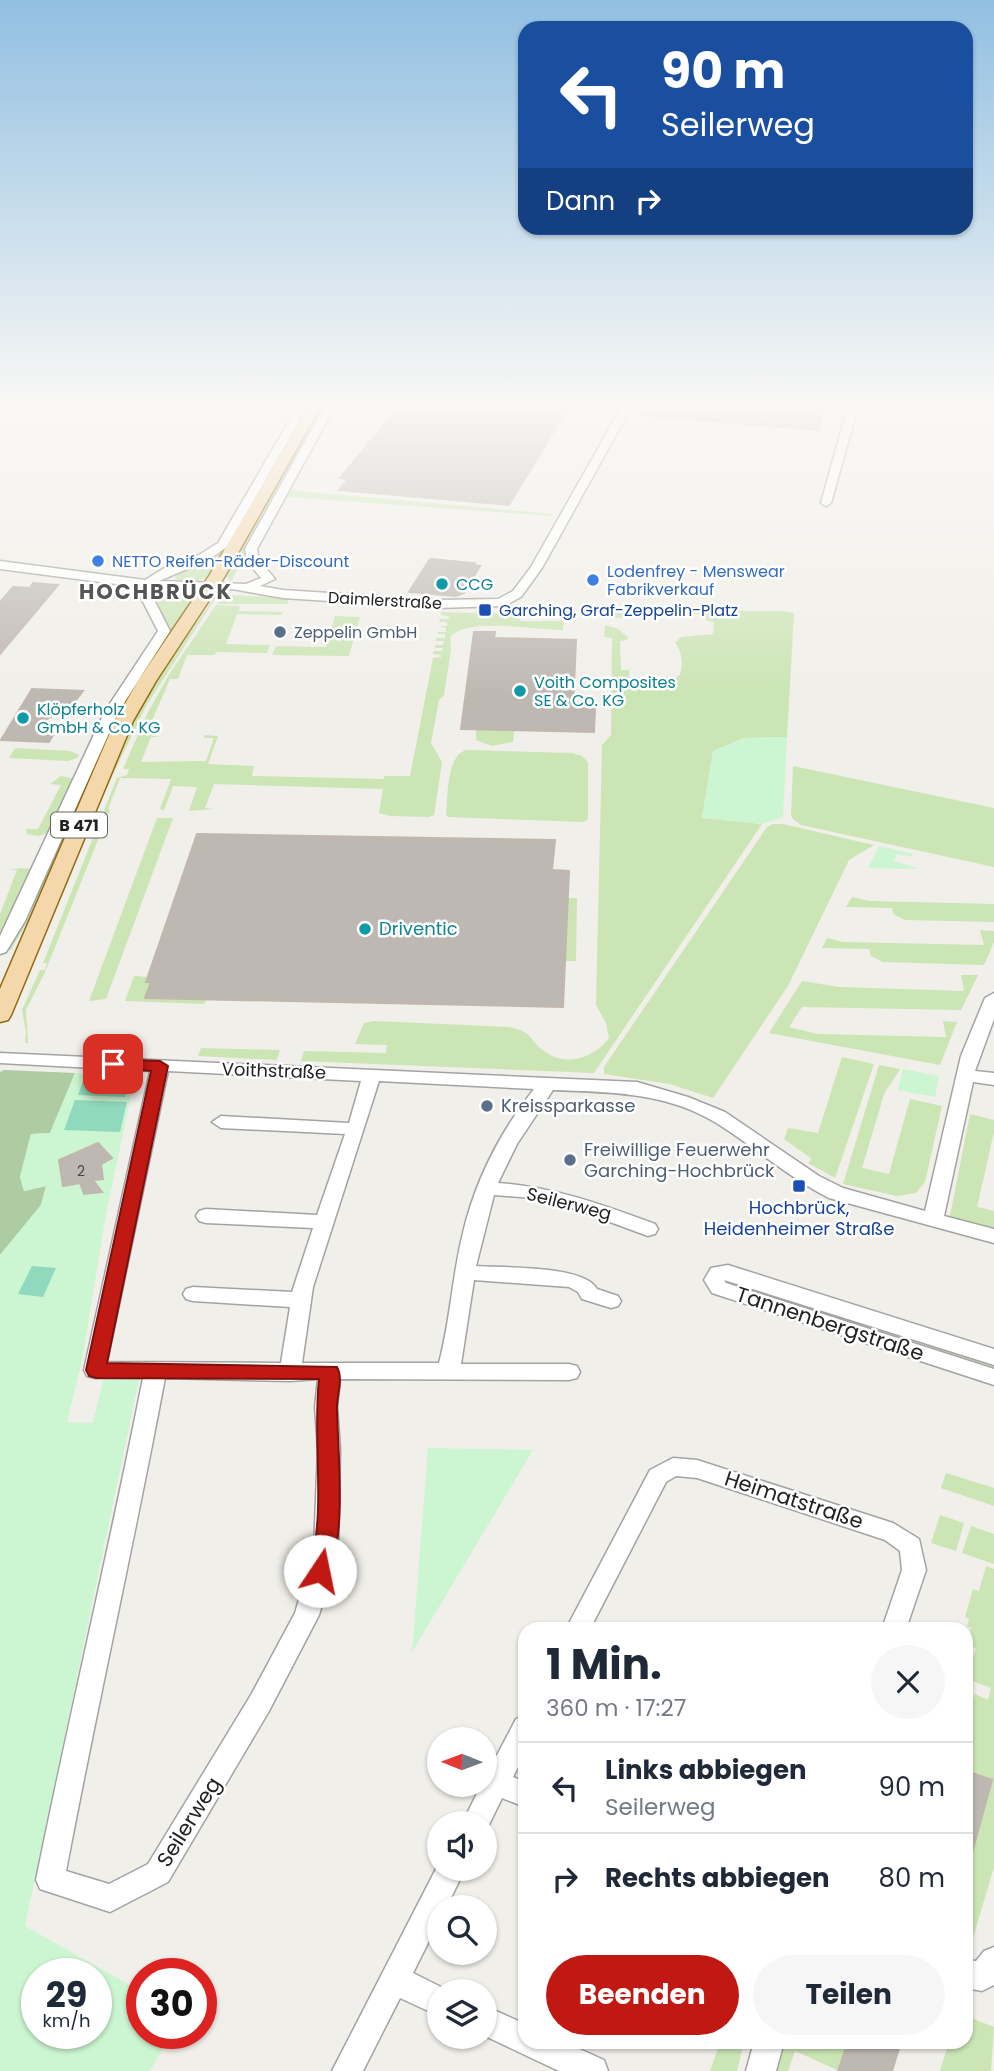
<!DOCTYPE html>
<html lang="de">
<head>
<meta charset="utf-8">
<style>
	body { margin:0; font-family:Poppins,sans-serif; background:#f6f6f7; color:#1f2937; height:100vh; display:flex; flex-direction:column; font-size:26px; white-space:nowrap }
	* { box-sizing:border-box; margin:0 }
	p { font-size:23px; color:#747a83 }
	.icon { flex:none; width:38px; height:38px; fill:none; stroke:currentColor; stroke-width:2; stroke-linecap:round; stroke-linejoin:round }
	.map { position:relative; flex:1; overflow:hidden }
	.drawer { position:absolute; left:518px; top:1622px; width:455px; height:427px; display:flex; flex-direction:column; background:#fff; border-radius:21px; box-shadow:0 2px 5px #0004 }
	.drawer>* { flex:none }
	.top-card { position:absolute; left:518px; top:21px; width:455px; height:214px; border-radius:21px; box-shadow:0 2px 5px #0004; background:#1a4fa0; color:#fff; overflow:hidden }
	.needle { width:46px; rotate:271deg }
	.fabs { position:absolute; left:427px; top:1727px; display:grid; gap:14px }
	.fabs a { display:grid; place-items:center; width:70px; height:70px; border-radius:50%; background:#fff; box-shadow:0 2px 5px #0004; font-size:35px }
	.speed { position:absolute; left:21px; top:1958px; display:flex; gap:14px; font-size:35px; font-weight:700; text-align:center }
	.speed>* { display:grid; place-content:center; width:91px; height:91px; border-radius:50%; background:#fff; box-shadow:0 2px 5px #0004; line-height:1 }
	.speed small { font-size:18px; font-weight:400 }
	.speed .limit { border:10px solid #d22; background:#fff; color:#111 }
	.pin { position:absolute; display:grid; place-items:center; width:60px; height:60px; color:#fff; margin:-30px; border-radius:14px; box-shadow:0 4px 10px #0006 }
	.me { position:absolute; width:77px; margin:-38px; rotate:11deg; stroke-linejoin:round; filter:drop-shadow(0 0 5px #0008) }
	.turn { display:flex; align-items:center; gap:24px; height:147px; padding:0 28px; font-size:32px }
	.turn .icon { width:91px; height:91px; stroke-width:2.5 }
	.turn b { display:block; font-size:49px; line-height:60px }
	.then { display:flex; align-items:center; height:66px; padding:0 28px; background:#0003; gap:14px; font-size:26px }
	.round { display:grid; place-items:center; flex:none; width:74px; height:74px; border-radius:37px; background:#f6f6f7 }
	.summary { display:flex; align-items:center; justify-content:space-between; height:119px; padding:0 28px }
	h1 { font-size:42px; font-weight:700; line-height:52px }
	.primary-button { display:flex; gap:14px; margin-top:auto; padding:14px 28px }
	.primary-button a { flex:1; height:80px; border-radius:42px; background:#c01913; color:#fff; font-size:28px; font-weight:700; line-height:80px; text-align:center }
	.primary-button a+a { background:#f6f6f7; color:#1f2937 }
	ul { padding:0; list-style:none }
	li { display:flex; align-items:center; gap:21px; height:91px; padding:0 28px; border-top:2px solid #e0e1e3 }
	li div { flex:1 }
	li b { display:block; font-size:26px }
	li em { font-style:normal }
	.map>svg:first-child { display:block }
	.grass { fill:#cbe5b5 }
	.forest { fill:#adcca2 }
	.park { fill:#ccf5d1; fill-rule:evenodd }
	.pitch { fill:#90d8be }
	.building { fill:#beb8b2; stroke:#c1b7ad; stroke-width:2 }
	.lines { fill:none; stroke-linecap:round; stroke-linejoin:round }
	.minor-casing { stroke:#a3a3a3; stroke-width:3 }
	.major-casing { stroke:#916a0e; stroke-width:3 }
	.minor { fill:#fff; fill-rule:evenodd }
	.major { fill:#f4d7ab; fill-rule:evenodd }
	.route { fill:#c01913; stroke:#7d100c; stroke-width:2 }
	.shop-dot { fill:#3f7fe0; stroke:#fff; stroke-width:2.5 }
	.culture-dot { fill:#0f9aa8; stroke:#fff; stroke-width:2.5 }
	.transit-dot { fill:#1a4fb4; stroke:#fff; stroke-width:2.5 }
	.service-dot { fill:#5c6f8a; stroke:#fff; stroke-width:2.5 }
	.labels { text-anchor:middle; stroke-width:5; stroke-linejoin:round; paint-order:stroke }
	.number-label { font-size:14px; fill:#494846 }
	.far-shop-label { font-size:16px; fill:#366cbe; stroke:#fff; text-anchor:start }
	.far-culture-label { font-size:16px; fill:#0d838f; stroke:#fff; text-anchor:start }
	.far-street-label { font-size:16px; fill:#222; stroke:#fff }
	.far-transit-label { font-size:16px; fill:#164399; stroke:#fff; text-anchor:start }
	.far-service-label { font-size:16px; fill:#4e5e75; stroke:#fff; text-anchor:start }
	.shield { fill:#fff; stroke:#646464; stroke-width:2 }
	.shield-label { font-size:16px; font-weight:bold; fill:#222 }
	.culture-label { font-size:18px; fill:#0d838f; stroke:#fff; text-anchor:start }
	.street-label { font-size:18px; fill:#222; stroke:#fff }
	.service-label { font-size:18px; fill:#4e5e75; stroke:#fff; text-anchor:start }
	.transit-label { font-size:18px; fill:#164399; stroke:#fff }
	.far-district-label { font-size:21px; font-weight:bold; letter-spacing:2px; fill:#555; stroke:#fff }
	.near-street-label { font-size:21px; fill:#222; stroke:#fff }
</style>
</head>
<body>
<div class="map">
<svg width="994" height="2071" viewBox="0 0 994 2071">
	<rect width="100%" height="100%" fill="#f1efe9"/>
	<g class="grass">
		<path d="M 320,406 L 325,406 L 250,542 L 231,583 L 227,576 Z"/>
		<path d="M 273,470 L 209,577 L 198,581 L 178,580 L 175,578 L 177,573 L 222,553 L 268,471 Z"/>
		<path d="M 287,490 L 552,514 L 553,516 L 288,497 L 285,502 L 281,501 Z"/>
		<path d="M 162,595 L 192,600 L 146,670 L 33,912 L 11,950 L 7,950 L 119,706 L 168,632 L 167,624 L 153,601 Z"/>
		<path d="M 226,595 L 288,598 L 288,604 L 217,604 Z"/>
		<path d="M 217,596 L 146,706 L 105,791 L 103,786 L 145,697 L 213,599 Z"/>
		<path d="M 216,605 L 240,606 L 239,611 L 283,612 L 281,615 L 237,614 L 226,644 L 270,645 L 267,653 L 216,652 L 215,655 L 187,655 L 178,679 L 170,679 L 146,734 L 160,737 L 151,737 L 141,762 L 206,761 L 214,738 L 204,738 L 205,735 L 218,736 L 208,764 L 254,766 L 252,776 L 384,779 L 384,776 L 410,776 L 433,658 L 441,657 L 441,655 L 433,654 L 434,651 L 442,651 L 443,648 L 435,648 L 435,645 L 443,645 L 444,641 L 436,641 L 436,638 L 445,638 L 445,634 L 437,634 L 438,632 L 446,632 L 446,628 L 439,626 L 447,626 L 447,622 L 439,622 L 440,619 L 448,619 L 449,616 L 441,615 L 441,612 L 507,614 L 520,617 L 521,621 L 561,621 L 561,618 L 564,618 L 563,630 C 537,630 467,617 450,637 L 451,650 L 444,695 L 439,700 L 431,743 L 442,762 L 434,815 L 429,817 L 390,816 L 379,813 L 383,789 L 214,784 L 205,808 L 214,809 L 189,811 L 197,787 L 173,786 L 164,810 L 160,809 L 171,779 L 120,778 L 108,809 L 110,810 L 45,972 L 26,1010 L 28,1043 L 25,1043 L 26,1032 L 22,1010 L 40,970 L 45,970 L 47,963 L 43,963 L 117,778 L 127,775 L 129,769 L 123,769 L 147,714 L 170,673 Z"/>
		<path d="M 518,611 L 782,611 L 794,613 L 787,737 L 744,738 L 713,751 L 702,818 L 762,824 L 594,1073 L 301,1061 L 304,1051 L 386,1053 L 387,1045 L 355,1044 L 364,1023 L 374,1021 L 509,1027 C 535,1033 527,1038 544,1051 C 565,1068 596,1057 609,1038 L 606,1023 L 596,1005 L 602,745 L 611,735 L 612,638 L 604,637 L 605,625 L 618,629 L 628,637 L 627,640 L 620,641 L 621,670 L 629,670 L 629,677 L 672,678 L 679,676 C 684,667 682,650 675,643 L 681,637 L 713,634 L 714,622 L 707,621 L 704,614 L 640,613 L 641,617 L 611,618 L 584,612 Z"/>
		<path d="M 335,616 L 360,617 L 349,656 L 272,655 L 276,646 L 326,647 Z"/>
		<path d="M 476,729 L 514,731 L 513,742 L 492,746 L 476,740 Z"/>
		<path d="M 15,748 L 70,751 L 79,755 L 77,758 L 68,761 L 9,758 Z"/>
		<path d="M 466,750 L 572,753 L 582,756 L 588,762 L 588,819 L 584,822 L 448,817 L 446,815 C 448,796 446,757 466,750 Z"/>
		<path d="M 793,766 L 994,808 L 994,867 L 801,825 L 793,819 L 791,815 Z"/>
		<path d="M 61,776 L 75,779 L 51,832 L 38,836 L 27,834 L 26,829 L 38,829 L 61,785 L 50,784 Z"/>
		<path d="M 157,818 L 173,818 L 106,999 L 89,1001 Z"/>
		<path d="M 773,824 L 783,824 L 874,845 L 849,860 L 788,986 L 713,1098 L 670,1084 L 604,1074 L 604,1067 L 767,827 Z"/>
		<path d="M 23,868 L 32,869 L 0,941 L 0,914 L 17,870 L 8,870 Z"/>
		<path d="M 852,897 L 869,901 L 994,904 L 994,922 L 905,920 L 893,914 L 892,908 L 846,907 Z"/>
		<path d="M 568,898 L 577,898 L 576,961 L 565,961 Z"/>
		<path d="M 980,930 L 994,931 L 994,942 L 984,965 L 883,962 L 871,956 L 869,949 L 822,948 L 827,938 L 843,942 L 984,945 Z"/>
		<path d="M 961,975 L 978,975 L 961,1010 L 802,1007 L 789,1027 L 818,1034 L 946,1037 L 943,1021 L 957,1022 L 940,1065 L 769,1033 L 802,981 L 839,987 L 964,991 Z"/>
		<path d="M 134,976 L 148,977 L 151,982 L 146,998 L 206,1000 L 204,1004 L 125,1001 Z"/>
		<path d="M 201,1048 L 280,1050 L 277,1060 L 198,1056 Z"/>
		<path d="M 842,1057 L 874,1064 L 835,1178 L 808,1163 L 812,1159 L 784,1139 L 788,1128 L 818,1133 Z"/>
		<path d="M 879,1065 L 900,1069 L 884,1094 L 862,1168 L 889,1174 L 910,1099 L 942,1106 L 925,1182 L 916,1193 L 897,1196 L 843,1184 Z"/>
		<path d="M 970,1114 L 994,1120 L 994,1132 L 977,1207 L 994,1211 L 994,1232 L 949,1221 Z"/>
		<path d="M 734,1280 L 994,1365 L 994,1372 L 731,1286 L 730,1283 Z"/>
		<path d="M 946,1473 L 994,1488 L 994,1506 L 941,1488 Z"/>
		<path d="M 940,1515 L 964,1523 L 956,1551 L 931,1543 Z"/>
		<path d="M 971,1526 L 994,1534 L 994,1564 L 962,1553 Z"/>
		<path d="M 986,1566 L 994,1569 L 994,1867 L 970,1948 L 966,1949 L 966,1873 L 992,1781 L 966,1771 L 966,1722 L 975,1694 L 988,1700 L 991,1688 L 967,1679 L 976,1648 L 968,1645 L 971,1628 L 967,1626 L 969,1619 L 965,1617 L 973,1589 L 979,1591 Z"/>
		<path d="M 966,2016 L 994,2027 L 991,2071 L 940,2071 L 949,2042 L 966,2042 Z"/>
		<path d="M 720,2042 L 744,2042 L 737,2071 L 710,2071 Z"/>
		<path d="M 783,2042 L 848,2042 L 839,2071 L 795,2051 L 788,2071 L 775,2071 Z"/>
	</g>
	<path class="forest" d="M 4,1070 L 75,1073 L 50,1133 L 31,1134 L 20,1177 L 24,1191 L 46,1186 L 41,1205 L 0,1255 L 0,1072 Z"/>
	<g class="park">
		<path d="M 787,737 L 783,817 L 762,824 L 702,818 L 713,751 L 744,738 Z"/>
		<path d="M 879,846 L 913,854 L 911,857 L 897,854 L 894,861 L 919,869 L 868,868 Z"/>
		<path d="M 903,1069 L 939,1076 L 935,1097 L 898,1090 Z"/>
		<path d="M 75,1073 L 135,1076 L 106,1214 L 82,1360 L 67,1422 L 93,1423 L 103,1380 L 139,1379 L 25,1926 L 142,1992 L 142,2034 L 171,2034 L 150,2071 L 0,2071 L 0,1255 L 41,1205 L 46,1186 L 24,1191 L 20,1177 L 31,1134 L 50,1133 ZM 37,1974 L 96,1974 L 96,2034 L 37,2034 Z"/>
		<path d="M 428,1448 L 533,1450 L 412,1652 Z"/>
	</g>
	<g class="pitch">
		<path d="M 85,1076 L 132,1078 L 125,1097 L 78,1095 Z"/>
		<path d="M 75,1100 L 127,1102 L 120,1132 L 64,1130 Z"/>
		<path d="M 32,1266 L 56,1268 L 43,1297 L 18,1294 Z"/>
	</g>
	<g class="building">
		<path d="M 400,406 L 569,406 L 509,505 L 339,490 L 348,479 L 340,478 Z"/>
		<path d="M 640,406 L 825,406 L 818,430 L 640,415 Z"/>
		<path d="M 430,559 L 475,563 L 474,565 L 480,566 L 464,593 L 456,596 L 409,592 Z"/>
		<path d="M 33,583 L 58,585 L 0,654 L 0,602 L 13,587 L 30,588 Z"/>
		<path d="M 474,632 L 495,632 L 494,638 L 576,640 L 573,708 L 595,709 L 594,732 L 461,729 Z"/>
		<path d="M 32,689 L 83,691 L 72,705 L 38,724 L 59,725 L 49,742 L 1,740 Z"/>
		<path d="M 197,834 L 555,840 L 552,870 L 569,871 L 563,1007 L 145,998 L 151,982 L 146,982 Z"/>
		<path d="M 98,1143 L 112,1158 L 101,1164 L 103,1179 L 93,1180 L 102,1192 L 84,1194 L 80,1183 L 63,1186 L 59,1160 Z"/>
		<path d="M 966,1771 L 992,1780 L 970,1860 L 966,1860 Z"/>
		<path d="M 848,2042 L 901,2042 L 892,2071 L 838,2071 Z"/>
	</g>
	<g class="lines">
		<g class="minor-casing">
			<g id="minor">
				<path d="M 298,406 L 308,406 L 227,547 L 208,560 L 159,581 L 246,584 L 261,578 L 247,561 L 245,549 L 325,406 L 335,406 L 257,549 L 259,560 L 275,579 L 260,586 L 283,590 L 437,600 L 498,599 L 513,591 L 531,567 L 622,406 L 632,406 L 542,568 L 521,597 L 504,606 L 437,608 L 283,598 L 232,589 L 151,588 L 149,590 L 170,631 L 119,711 L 25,921 L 6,952 L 0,954 L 0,936 L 105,711 L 158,631 L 137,590 L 139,587 L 0,569 L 0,561 L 145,580 L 166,567 L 199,555 L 218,543 Z"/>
				<path d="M 848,406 L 858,406 L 831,503 L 826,506 L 821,503 Z"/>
				<path d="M 994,993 L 994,1019 L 975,1071 L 994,1073 L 994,1085 L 973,1082 L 944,1216 L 994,1229 L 994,1243 L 829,1198 C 787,1177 753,1145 713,1121 C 664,1092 607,1092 553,1090 L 517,1144 L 498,1183 C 554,1187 603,1205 655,1224 L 658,1229 L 655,1234 L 648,1236 L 572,1208 L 532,1198 L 494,1195 L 476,1266 C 503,1268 584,1265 597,1289 L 618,1296 L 621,1301 L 618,1306 L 611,1308 L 582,1299 L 578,1292 L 569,1287 L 474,1280 L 461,1364 L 569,1364 L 577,1366 L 580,1372 L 577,1378 L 569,1380 L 340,1379 L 337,1407 L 340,1449 L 338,1549 L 319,1615 L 269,1711 L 168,1882 L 110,1912 L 40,1889 L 36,1880 C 70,1712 110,1546 143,1378 L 95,1378 L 87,1376 L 84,1370 L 150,1071 L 0,1063 L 0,1053 L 637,1082 L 688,1097 L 725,1112 L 819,1176 L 843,1188 L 925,1211 L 961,1056 L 985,998 ZM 168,1071 L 361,1081 L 349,1123 L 221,1116 L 212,1122 L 221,1128 L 345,1134 L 317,1215 L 206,1209 L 199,1211 L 196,1216 L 199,1221 L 206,1223 L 313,1228 L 292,1292 L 193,1287 L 186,1289 L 183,1294 L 186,1299 L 193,1301 L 290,1307 L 281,1363 L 107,1362 ZM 379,1081 L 534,1089 C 500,1132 474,1183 462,1237 C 452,1279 450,1322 439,1363 L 302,1363 L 313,1287 ZM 165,1378 L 290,1381 L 318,1379 L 315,1407 L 318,1449 L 314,1549 L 295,1613 L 251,1695 L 148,1864 L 109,1884 L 66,1871 C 97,1707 134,1543 165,1378 Z"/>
				<path d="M 728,1265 L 994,1349 L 994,1365 L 724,1280 L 726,1283 L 994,1369 L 994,1385 L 712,1293 L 704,1280 L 711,1268 Z"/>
				<path d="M 673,1458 L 697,1460 L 893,1523 L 919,1539 L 926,1570 L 906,1629 L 882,1629 L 902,1570 L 900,1551 L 885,1540 L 697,1478 L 676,1476 L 666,1482 L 590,1629 L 566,1629 L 650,1470 Z"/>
				<path d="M 525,1715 L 525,1753 L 513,1777 L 525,1782 L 525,1807 L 502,1798 L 485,1833 L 485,1824 L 462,1824 L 481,1785 L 485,1785 L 485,1778 L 516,1719 Z"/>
				<path d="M 439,1863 L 439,1869 L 465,1869 L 446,1908 L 439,1908 L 439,1921 L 413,1973 L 449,1991 L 439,1992 L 439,2016 L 400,1998 L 363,2071 L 332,2071 Z"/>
				<path d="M 994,1947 L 994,1985 L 982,1991 L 966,1988 L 966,1960 L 976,1961 L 984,1951 Z"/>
				<path d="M 485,2006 L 525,2024 L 525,2042 L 564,2042 L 604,2060 L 608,2071 L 559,2071 L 485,2036 Z"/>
				<path d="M 754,2042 L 784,2042 L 776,2071 L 746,2071 Z"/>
			</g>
		</g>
		<g class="major-casing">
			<path id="major" d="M 309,406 L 321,406 L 225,576 L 156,681 L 133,721 L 11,1015 L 8,1020 L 0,1022 L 0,989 L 115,721 L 138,681 L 209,576 Z"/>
		</g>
		<use href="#minor" class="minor"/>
		<use href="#major" class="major"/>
	</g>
	<linearGradient id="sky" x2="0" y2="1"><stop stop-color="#91bfe2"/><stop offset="0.58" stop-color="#f9f8f5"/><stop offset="1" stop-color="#f9f8f5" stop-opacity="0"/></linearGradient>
	<rect width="994" height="696" fill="url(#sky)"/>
	<path class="route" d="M 113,1059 L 160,1061 L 168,1066 L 107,1363 L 337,1367 C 344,1379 336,1397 337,1410 C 338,1455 347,1538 327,1578 L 320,1580 L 312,1578 L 309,1571 C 327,1510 312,1443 319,1379 L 96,1378 L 89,1376 L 86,1370 L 151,1071 L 107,1067 L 105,1064 Z"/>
	<g class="shop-dot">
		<circle cx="98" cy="561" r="7"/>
		<circle cx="593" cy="580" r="7"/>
	</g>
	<g class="culture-dot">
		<circle cx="442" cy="584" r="7"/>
		<circle cx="520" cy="691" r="7"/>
		<circle cx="23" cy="718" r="7"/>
		<circle cx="365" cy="929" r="7"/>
	</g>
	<g class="transit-dot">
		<rect x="478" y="603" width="14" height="14" rx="3.5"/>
		<rect x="792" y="1179" width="14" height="14" rx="3.5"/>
	</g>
	<g class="service-dot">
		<circle cx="280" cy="632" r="7"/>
		<circle cx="487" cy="1106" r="7"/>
		<circle cx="570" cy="1160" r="7"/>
	</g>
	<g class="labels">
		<g class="number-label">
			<text x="81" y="1176">2</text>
		</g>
		<g class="far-shop-label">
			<text x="112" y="567">NETTO Reifen-Räder-Discount</text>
			<text x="607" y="577">Lodenfrey - Menswear<tspan x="607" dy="18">Fabrikverkauf</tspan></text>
		</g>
		<g class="far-culture-label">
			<text x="456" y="590">CCG</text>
			<text x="534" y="688">Voith Composites<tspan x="534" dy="18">SE &amp; Co. KG</tspan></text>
			<text x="37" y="715">Klöpferholz<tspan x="37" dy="18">GmbH &amp; Co. KG</tspan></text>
		</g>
		<g class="far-street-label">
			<text transform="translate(385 600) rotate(3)" y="6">Daimlerstraße</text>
		</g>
		<g class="far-transit-label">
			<text x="499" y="616">Garching, Graf-Zeppelin-Platz</text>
		</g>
		<g class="far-service-label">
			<text x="294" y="638">Zeppelin GmbH</text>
		</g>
		<rect class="shield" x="51" y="812.5" width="56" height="25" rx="5"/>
		<g class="shield-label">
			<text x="79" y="831">B 471</text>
		</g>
		<g class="culture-label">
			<text x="379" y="935">Driventic</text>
		</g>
		<g class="street-label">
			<text transform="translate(274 1071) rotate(2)" y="6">Voithstraße</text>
			<text transform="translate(569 1204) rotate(14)" y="6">Seilerweg</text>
		</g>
		<g class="service-label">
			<text x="501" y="1112">Kreissparkasse</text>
			<text x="584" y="1156">Freiwillige Feuerwehr<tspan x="584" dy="21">Garching-Hochbrück</tspan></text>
		</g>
		<g class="transit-label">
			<text x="799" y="1214">Hochbrück,<tspan x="799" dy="21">Heidenheimer Straße</tspan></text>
		</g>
		<g class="far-district-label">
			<text x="156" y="599">HOCHBRÜCK</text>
		</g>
		<g class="near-street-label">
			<text transform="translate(830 1324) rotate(18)" y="7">Tannenbergstraße</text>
			<text transform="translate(794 1500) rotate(18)" y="7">Heimatstraße</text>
			<text transform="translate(189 1822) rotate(-58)" y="7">Seilerweg</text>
		</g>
	</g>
</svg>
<div class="fabs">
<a><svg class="needle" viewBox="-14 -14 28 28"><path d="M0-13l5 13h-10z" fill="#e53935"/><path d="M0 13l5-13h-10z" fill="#747a83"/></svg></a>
<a><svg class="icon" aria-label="sound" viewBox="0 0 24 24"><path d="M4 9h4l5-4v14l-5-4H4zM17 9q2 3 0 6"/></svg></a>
<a><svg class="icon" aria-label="search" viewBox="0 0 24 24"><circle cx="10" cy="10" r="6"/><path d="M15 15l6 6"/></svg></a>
<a><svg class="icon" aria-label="layers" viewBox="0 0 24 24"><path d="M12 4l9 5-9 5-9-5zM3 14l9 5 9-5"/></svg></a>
</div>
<div class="speed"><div>29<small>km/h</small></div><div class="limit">30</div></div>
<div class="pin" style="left:113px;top:1064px;background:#d93025"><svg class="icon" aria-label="arrive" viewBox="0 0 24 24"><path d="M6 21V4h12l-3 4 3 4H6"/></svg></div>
<svg class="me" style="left:320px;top:1571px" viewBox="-20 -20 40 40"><circle r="19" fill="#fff"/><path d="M0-13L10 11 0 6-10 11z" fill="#c01913"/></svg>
<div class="top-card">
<div class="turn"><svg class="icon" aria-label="left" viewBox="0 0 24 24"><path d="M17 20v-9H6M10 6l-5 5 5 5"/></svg><div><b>90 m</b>Seilerweg</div></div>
<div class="then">Dann<svg class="icon" aria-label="right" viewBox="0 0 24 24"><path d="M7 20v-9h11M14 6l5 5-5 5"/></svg></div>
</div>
<section class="drawer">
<div class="summary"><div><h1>1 Min.</h1><p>360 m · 17:27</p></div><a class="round"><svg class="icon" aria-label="close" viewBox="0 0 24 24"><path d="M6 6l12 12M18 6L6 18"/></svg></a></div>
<ul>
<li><svg class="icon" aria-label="left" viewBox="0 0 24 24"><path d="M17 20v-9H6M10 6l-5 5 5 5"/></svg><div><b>Links abbiegen</b><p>Seilerweg</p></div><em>90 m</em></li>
<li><svg class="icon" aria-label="right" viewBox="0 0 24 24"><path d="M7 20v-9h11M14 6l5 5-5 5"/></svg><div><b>Rechts abbiegen</b></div><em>80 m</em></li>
</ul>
<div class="primary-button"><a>Beenden</a><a>Teilen</a></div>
</section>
</div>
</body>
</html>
